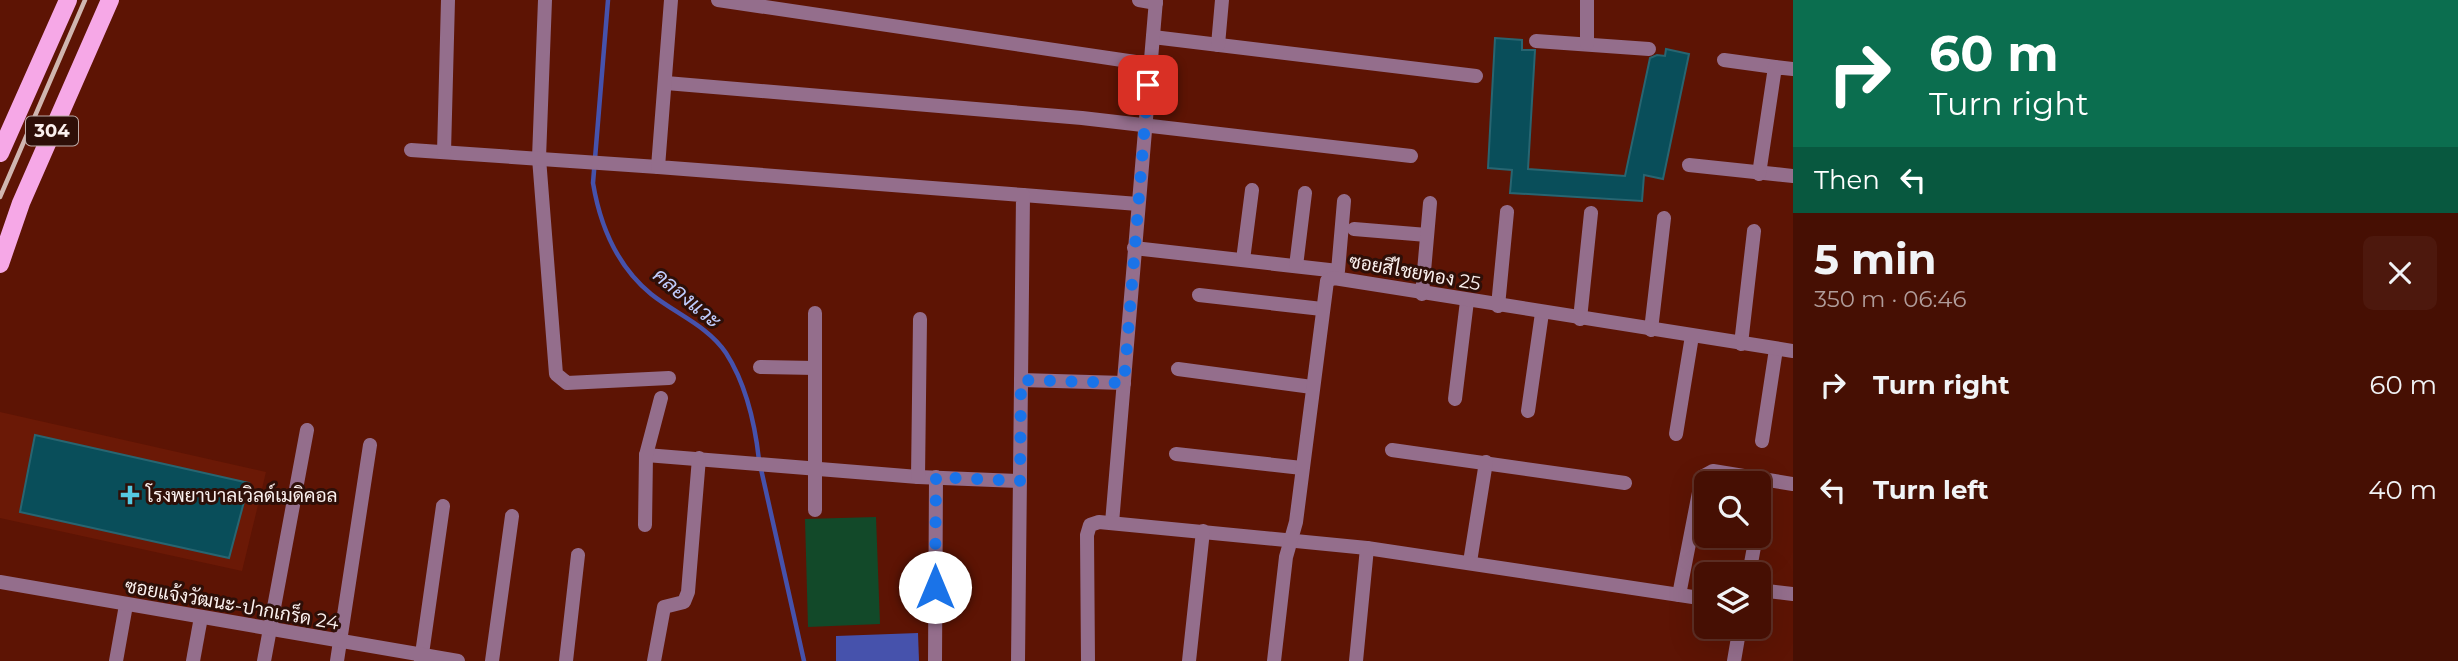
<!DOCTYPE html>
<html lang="en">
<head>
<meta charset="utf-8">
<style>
	body { margin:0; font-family:Montserrat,Sarabun,sans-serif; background:#4d180d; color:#f1f3f6; height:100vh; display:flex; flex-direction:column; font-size:26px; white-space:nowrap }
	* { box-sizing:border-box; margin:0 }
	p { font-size:23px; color:#b09c9a }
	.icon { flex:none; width:38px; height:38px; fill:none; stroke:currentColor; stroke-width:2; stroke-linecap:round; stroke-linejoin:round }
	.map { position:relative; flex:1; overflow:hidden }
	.panel { display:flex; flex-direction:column; background:#460f03; width:665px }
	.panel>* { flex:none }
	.guide { background:#0b6e4f; color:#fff; overflow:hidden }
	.controls { position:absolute; left:1694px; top:471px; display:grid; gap:14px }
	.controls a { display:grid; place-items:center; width:77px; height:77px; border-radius:10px; background:#460f03; box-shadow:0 7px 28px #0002,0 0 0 2px #5e2f25; font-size:35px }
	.pin { position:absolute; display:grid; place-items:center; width:60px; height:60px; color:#fff; margin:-30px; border-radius:14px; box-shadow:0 4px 10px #0006 }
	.me { position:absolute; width:77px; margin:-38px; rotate:0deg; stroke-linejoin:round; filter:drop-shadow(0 0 5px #0008) }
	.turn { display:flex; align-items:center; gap:24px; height:147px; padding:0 21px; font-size:32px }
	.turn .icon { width:91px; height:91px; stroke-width:2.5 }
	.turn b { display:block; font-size:49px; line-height:60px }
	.then { display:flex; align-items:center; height:66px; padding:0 21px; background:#0003; gap:14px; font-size:26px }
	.round { display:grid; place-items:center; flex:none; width:74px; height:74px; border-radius:10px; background:#4d180d }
	.headline { display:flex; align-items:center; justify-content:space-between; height:119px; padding:0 21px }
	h1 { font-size:42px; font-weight:700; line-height:52px }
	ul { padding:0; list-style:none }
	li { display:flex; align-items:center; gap:21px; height:105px; padding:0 21px }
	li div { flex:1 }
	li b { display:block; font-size:26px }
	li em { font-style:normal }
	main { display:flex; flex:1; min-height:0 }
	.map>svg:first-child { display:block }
	.built { fill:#6b1906 }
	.green { fill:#124929 }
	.water { fill:#4652ac }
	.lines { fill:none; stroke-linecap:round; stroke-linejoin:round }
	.stream { stroke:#4652ac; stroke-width:4.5 }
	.building { fill:#094e5a; stroke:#286571; stroke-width:2 }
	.minor { stroke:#946e8c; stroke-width:14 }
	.tertiary { stroke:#946e8c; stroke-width:14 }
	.primary { stroke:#f6a8e7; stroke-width:18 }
	.rail { stroke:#d0b6b0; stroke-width:4.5 }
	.route { stroke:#1a73e8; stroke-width:12; stroke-dasharray:0 21.6 }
	.poi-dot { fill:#56c9e1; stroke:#2e0f08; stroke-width:2.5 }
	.labels { text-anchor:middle; stroke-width:6; stroke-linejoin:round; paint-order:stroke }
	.shield { fill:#2e0f08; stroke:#bdaca9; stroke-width:2 }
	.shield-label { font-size:18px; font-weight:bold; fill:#faf0ee }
	.street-label { font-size:19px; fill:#faf0ee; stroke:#2e0f08 }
	.poi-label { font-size:19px; fill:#faf0ee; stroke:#2e0f08; text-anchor:start }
	.water-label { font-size:21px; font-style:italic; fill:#c0ccfd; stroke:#2e0f08 }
</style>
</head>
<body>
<main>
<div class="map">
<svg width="1793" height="661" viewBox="0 0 1793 661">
	<rect width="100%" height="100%" fill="#5d1404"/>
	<path class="built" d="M 0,412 L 266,472 L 242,571 L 0,518 Z"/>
	<path class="green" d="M 876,517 L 880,624 L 808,627 L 805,519 Z"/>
	<path class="water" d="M 918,633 L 919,661 L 836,661 L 836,636 Z"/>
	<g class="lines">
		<g class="stream">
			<path d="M 608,0 L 593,183 C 600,225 617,266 651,294 C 676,314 708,326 726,353 C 746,384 755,424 759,460"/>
			<path d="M 761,469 L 804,661"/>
		</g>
	</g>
	<g class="building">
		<path d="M 1495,38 L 1522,40 L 1522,50 L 1535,50 L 1528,169 L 1625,176 L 1650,58 L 1657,55 L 1665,56 L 1666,49 L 1689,54 L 1663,179 L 1644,175 L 1642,201 L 1510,193 L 1512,170 L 1488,168 Z"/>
		<path d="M 35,435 L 249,483 L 229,558 L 20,512 Z"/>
	</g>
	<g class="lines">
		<g class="minor">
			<path d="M 545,0 L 539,158 L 556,374 L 567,383 L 669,378"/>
			<path d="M 718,0 L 1149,64"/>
			<path d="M 1139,0 L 1156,3"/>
			<path d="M 1153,37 L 1476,76"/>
			<path d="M 1536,41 L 1649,49"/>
			<path d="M 1587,44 L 1587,0"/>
			<path d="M 1218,45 L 1222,0"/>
			<path d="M 1724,60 L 1775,67"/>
			<path d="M 666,83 L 1082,118 L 1411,156"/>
			<path d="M 411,150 L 658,167"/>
			<path d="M 444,152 L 448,0"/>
			<path d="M 1689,165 L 1793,176"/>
			<path d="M 1759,174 L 1775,67 L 1793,69"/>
			<path d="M 1023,195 L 1138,204"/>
			<path d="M 1354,229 L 1427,235"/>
			<path d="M 1134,248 L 1338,271 L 1344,201"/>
			<path d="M 1243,260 L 1252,190"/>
			<path d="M 1296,266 L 1305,193"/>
			<path d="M 1422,294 L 1430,203"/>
			<path d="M 1199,295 L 1322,309"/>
			<path d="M 1498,306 L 1507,212"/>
			<path d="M 1580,319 L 1591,213"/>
			<path d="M 1651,330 L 1664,218"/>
			<path d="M 1741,344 L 1754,231"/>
			<path d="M 760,367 L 815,368"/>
			<path d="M 1178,369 L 1312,387"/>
			<path d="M 1021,380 L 1124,383"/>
			<path d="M 1455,399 L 1467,301"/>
			<path d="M 1528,411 L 1542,313"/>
			<path d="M 1676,434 L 1692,336"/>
			<path d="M 1762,441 L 1776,349"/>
			<path d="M 1392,450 L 1625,483"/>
			<path d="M 1176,454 L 1302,468"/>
			<path d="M 646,455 L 918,477 L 1020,481"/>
			<path d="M 918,477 L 920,319"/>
			<path d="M 815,510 L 815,313"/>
			<path d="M 1759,521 L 1763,499"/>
			<path d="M 1112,523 L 1156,0"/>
			<path d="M 645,525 L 646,455 L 661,398"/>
			<path d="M 1470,562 L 1486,462"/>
			<path d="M 1749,574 L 1756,536"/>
			<path d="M 1759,590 L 1793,594"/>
			<path d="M 1679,595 L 1702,477 L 1713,471 L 1793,484"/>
			<path d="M 116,661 L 126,605"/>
			<path d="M 193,661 L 201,617"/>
			<path d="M 264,661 L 307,430"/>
			<path d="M 337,661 L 370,445"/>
			<path d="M 421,661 L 443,506"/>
			<path d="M 492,661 L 512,516"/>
			<path d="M 566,661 L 578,555"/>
			<path d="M 654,661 L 664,607 L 684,602 L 688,592 L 699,458"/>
			<path d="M 935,661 L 936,477"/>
			<path d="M 1088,661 L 1087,535 L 1090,525 L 1099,522 L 1367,548 L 1706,599"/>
			<path d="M 1189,661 L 1203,531"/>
			<path d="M 1274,661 L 1286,557 L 1296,522 L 1327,281 L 1334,278 L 1793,351"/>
			<path d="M 1356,661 L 1367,548"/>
			<path d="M 1734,661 L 1740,626"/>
		</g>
		<g class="tertiary">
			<path d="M 671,0 L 658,167 L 1023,195 L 1018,661"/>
			<path d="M 0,582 L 458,661"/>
		</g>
		<g class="primary">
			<path d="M 0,153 L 68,0"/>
			<path d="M 0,264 L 21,203 L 110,0"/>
		</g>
		<path class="rail" d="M 0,197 L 85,0"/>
	</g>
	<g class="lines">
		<path class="route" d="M 935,587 L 936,477 L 1020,481 L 1021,380 L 1124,383 L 1148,85"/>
	</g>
	<path class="poi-dot" d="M126.5 484.5h7v7h7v7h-7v7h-7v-7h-7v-7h7z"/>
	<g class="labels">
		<rect class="shield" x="26" y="116.5" width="52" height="29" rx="5"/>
		<g class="shield-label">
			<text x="52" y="137">304</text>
		</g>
		<g class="street-label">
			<text transform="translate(1415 272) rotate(10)" y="7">ซอยสีไชยทอง 25</text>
			<text transform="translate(232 604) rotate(10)" y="7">ซอยแจ้งวัฒนะ-ปากเกร็ด 24</text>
		</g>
		<g class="poi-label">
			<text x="146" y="502">โรงพยาบาลเวิลด์เมดิคอล</text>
		</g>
		<g class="water-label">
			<text transform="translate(687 298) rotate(40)" y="7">คลองแวะ</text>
		</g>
	</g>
</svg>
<div class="controls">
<a><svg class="icon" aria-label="search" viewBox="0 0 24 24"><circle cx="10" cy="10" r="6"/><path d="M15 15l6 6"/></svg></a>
<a><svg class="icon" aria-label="layers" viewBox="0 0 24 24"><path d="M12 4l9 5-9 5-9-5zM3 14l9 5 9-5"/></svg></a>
</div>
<div class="pin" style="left:1148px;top:85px;background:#d93025"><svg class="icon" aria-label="arrive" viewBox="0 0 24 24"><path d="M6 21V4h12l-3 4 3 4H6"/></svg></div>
<svg class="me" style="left:935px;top:587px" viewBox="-20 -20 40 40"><circle r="19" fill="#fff"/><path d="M0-13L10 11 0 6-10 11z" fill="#1a73e8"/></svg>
</div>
<section class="panel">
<div class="guide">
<div class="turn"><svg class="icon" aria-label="right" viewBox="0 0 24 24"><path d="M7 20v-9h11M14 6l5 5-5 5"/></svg><div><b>60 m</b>Turn right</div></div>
<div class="then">Then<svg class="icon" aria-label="left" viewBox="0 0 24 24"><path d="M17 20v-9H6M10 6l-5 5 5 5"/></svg></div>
</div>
<div class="headline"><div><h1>5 min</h1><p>350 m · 06:46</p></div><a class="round"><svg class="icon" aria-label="close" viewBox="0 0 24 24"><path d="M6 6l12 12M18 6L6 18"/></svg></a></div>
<ul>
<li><svg class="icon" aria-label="right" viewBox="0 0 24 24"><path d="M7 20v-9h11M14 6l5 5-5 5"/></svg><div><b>Turn right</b></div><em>60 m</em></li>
<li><svg class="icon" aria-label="left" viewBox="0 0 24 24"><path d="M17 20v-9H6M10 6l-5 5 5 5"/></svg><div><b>Turn left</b></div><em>40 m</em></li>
</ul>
</section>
</main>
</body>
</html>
